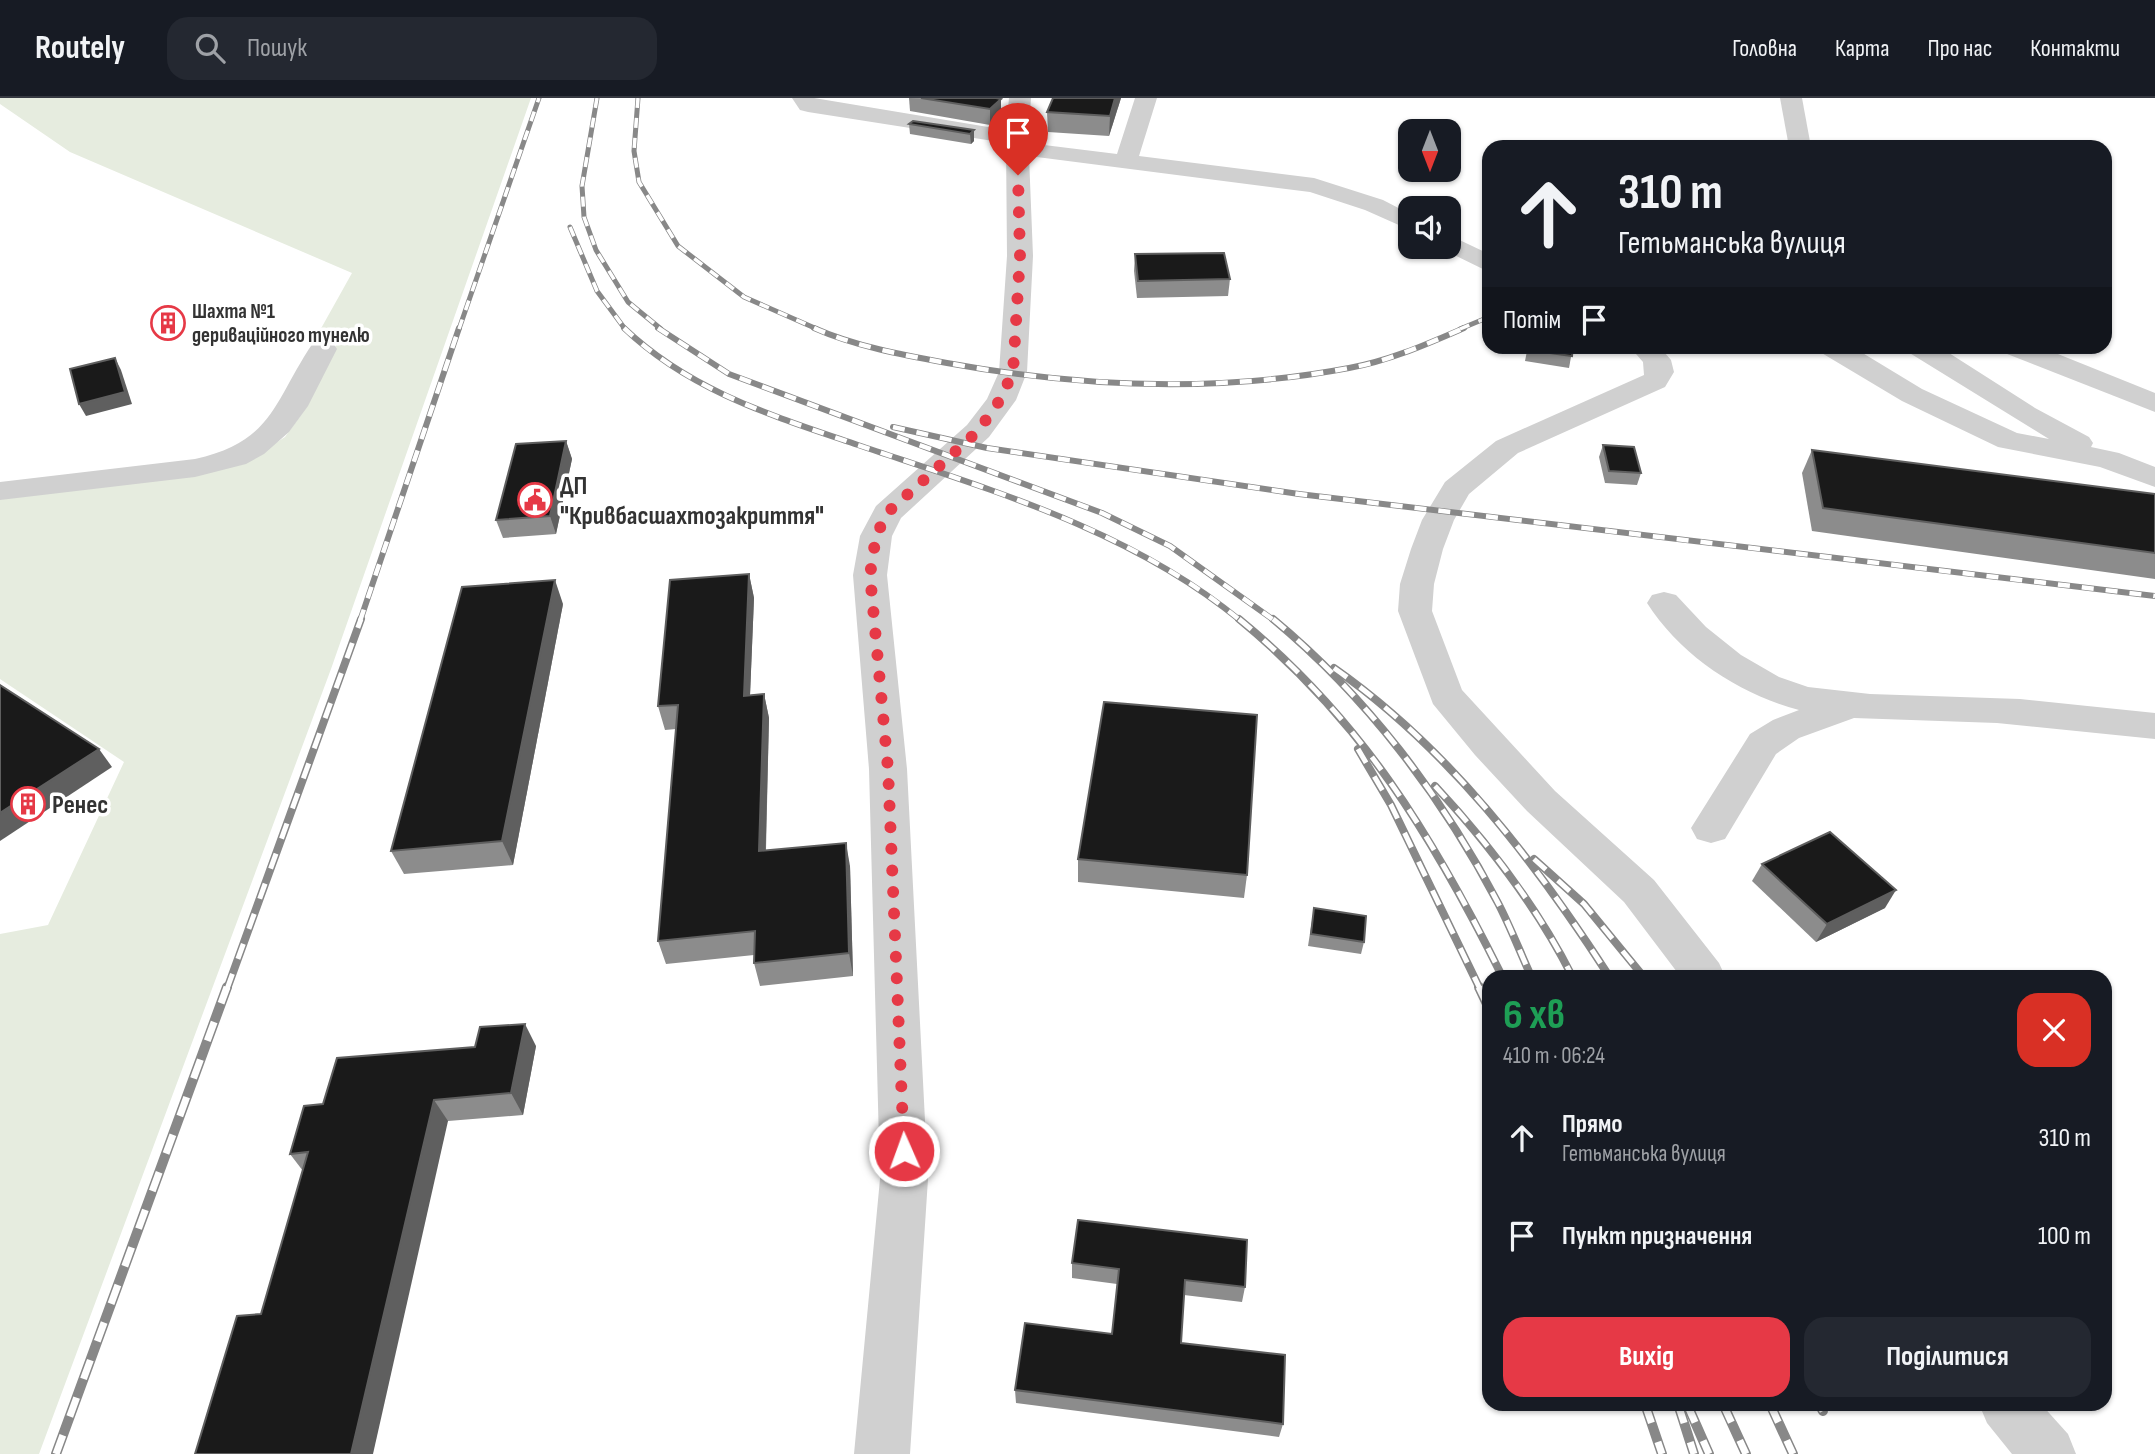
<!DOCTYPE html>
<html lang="uk">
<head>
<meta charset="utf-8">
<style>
	body { margin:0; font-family:"Sofia Sans Condensed",sans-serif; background:#242831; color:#f1f3f6; height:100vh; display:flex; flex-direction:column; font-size:26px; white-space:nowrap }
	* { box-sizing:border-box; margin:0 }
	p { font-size:23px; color:#9ea1a6 }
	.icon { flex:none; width:38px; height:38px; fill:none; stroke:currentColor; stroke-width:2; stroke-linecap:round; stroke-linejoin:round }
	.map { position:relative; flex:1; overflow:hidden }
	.panel { position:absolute; left:1482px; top:872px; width:630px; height:441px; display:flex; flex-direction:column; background:#171b24; border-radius:21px; box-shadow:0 2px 5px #0004 }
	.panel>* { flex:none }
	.top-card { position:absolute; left:1482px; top:42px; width:630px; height:214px; border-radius:21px; box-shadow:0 2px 5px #0004; background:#171b24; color:#f1f3f6; overflow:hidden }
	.needle { width:46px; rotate:180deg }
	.tools { position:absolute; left:1398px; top:21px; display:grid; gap:14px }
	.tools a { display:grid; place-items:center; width:63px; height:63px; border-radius:14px; background:#171b24; box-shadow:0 2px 5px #0004; font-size:35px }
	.pin { position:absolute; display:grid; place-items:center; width:60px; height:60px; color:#fff; margin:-72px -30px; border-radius:50% 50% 50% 0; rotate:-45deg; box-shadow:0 0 7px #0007 }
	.pin .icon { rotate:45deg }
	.me { position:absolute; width:77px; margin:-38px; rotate:358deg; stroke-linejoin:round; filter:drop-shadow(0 0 5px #0008) }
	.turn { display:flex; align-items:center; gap:24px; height:147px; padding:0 21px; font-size:32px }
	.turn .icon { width:91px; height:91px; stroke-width:2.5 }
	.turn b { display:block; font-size:49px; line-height:60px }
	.then { display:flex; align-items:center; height:66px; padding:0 21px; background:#0003; gap:14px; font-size:26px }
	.round { display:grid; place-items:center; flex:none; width:74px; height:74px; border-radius:21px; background:#242831 }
	.headline { display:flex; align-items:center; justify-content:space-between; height:119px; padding:0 21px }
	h1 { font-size:42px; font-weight:700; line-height:52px; color:#1e9e55 }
	.button { display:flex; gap:14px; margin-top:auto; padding:14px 21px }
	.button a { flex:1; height:80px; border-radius:21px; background:#e63946; color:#fff; font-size:28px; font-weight:700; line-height:80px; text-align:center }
	.button a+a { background:#242831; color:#f1f3f6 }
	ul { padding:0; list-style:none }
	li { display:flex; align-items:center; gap:21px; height:98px; padding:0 21px }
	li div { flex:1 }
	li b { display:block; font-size:26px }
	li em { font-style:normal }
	header { display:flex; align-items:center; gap:42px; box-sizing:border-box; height:98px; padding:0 35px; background:#171b24; border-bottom:2px solid #363941 }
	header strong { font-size:33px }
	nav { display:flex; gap:38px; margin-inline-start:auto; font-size:24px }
	.search { width:490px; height:63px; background:#242831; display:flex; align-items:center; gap:18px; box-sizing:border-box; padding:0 24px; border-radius:21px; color:#9ea1a6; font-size:26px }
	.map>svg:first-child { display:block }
	.green { fill:#e6ecdf }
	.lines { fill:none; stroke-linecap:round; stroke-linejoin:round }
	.minor { fill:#d0d0d0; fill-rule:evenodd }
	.rail-far3-casing { stroke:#888; stroke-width:5 }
	.rail-far2-casing { stroke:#888; stroke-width:6 }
	.rail-far1-casing { stroke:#888; stroke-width:8 }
	.rail-casing { stroke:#888; stroke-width:10 }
	.rail-far3 { stroke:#fff; stroke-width:3.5; stroke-dasharray:10; stroke-linecap:butt }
	.rail-far2 { stroke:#fff; stroke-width:4.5; stroke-dasharray:12; stroke-linecap:butt }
	.rail-far1 { stroke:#fff; stroke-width:5; stroke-dasharray:16; stroke-linecap:butt }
	.rail { stroke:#fff; stroke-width:7; stroke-dasharray:20; stroke-linecap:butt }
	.wall { fill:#8c8c8c }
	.shaded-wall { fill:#5f5f5f }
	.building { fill:#1a1a1a; stroke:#5f5f5f; stroke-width:2 }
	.route { stroke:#e63946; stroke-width:12; stroke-dasharray:0 21.6 }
	.labels { text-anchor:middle; stroke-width:7; stroke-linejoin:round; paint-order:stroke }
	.far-poi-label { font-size:21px; font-weight:bold; fill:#333; stroke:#fff; text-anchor:start }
	.poi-label { font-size:26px; font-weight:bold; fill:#333; stroke:#fff; text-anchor:start }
</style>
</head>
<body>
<header>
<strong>Routely</strong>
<div class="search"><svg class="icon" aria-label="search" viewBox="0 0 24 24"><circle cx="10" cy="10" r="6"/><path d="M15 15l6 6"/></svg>Пошук</div>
<nav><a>Головна</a><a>Карта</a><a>Про нас</a><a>Контакти</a></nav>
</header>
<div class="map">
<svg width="2155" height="1356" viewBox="0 0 2155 1356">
	<rect width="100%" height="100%" fill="#fff"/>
	<path class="green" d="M 0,0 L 531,0 L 331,571 L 39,1356 L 0,1356 L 0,836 L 48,827 L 124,664 L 0,581 L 0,398 L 252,360 L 285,339 L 301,317 L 338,243 L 314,243 L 352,175 L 70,54 L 0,6 Z"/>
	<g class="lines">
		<g class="minor">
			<path d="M 792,0 L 814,0 L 1006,32 L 1009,0 L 1031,0 L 1028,45 L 1117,56 L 1135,0 L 1157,0 L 1139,58 L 1314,80 L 1383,102 L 1410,116 L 1410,132 L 1365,112 L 1310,94 L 1029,58 L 1033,158 L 1027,274 L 1016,302 L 989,339 L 901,420 L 892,438 L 887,477 L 907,671 L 928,1081 L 910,1356 L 854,1356 L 880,1081 L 869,671 L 853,477 L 860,438 L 876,408 L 967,327 L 987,301 L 999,274 L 1007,158 L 1006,45 L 808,14 L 800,12 Z"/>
			<path d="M 1780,0 L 1802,0 L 1811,49 L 1789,49 Z"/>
			<path d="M 1449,137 L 1489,156 L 1489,174 L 1440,150 L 1449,149 Z"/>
			<path d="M 323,243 L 333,245 L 337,251 L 308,308 L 289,334 L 264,356 L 246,366 L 195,379 L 0,402 L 0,384 L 195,361 C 274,344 274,302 313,245 Z"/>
			<path d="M 1629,248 L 1659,248 L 1671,262 L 1674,274 L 1665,289 L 1518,355 L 1469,396 L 1454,422 L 1443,451 L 1434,486 L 1432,513 L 1462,592 L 1555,693 L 1654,782 L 1719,865 L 1725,878 L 1680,878 L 1624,804 L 1527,713 L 1475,657 L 1433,606 L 1398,513 L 1400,486 L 1411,451 L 1422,422 L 1445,384 L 1496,343 L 1644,277 L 1643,264 Z"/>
			<path d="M 1816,248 L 1851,248 L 1922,291 L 2017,335 L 2049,341 L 1908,254 L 1904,248 L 1938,248 L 2035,310 L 2089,339 L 2093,345 L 2091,349 L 2119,355 L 2155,369 L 2155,389 L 2100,369 L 1998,349 L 1902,303 L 1820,254 Z"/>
			<path d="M 1998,248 L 2038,248 L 2155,295 L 2155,314 L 2002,254 Z"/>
			<path d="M 1664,494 L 1676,497 L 1706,529 L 1741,557 L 1779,579 L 1808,589 L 1870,596 L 2020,601 L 2155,615 L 2155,641 L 1997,625 L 1854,620 L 1799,640 L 1776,656 L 1725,741 L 1711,745 L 1697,741 L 1691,730 L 1750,636 L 1773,622 L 1799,612 C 1739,596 1681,558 1647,505 L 1652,497 Z"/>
			<path d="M 1979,1306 L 2041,1306 L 2068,1336 L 2076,1356 L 2012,1356 L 1987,1325 Z"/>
		</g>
		<g class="rail-far3-casing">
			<g id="rail-far3">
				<path d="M 597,0 L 582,88 L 584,119 L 596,152 L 628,204 L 661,231"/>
				<path d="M 638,0 L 634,53 L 639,84 L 678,148 L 744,199 L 817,231"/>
				<path d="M 570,129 L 597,193 L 625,231"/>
				<path d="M 459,231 L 539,0"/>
				<path d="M 1460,231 L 1489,219"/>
			</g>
		</g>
		<g class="rail-far2-casing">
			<g id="rail-far2">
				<path d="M 624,230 C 690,293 773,318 858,347 C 991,392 1131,432 1241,523"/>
				<path d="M 658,230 L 729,276 L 1102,415 L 1170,448 L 1275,523"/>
				<path d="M 814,230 C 854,248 903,257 947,265 C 1079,289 1217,295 1349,270 C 1389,263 1427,246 1464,230"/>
				<path d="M 893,329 L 987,350 L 1299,396 L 2155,498"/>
				<path d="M 360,523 L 459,230"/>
			</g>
		</g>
		<g class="rail-far1-casing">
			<g id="rail-far1">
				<path d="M 1239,521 C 1362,622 1432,737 1502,878"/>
				<path d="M 1273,521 C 1366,598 1442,698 1498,805 C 1510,828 1520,854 1531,878"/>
				<path d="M 1334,570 C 1448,650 1534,762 1609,878"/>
				<path d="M 1358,651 L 1391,707 L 1480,891"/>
				<path d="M 1435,688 C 1489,746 1536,807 1572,878"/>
				<path d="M 1534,761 L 1584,806 L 1643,878"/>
				<path d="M 227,891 L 361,521"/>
			</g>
		</g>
		<g class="rail-casing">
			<g id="rail">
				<path d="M 1479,889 L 1489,910"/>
				<path d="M 1645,1306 L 1662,1356"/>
				<path d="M 1678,1306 L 1694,1356"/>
				<path d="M 1687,1306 L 1709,1356"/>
				<path d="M 1723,1306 L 1746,1356"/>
				<path d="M 1770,1306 L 1793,1356"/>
				<path d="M 1819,1306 L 1823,1313"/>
				<path d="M 56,1356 L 227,889"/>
			</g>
		</g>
		<use href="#rail-far3" class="rail-far3"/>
		<use href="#rail-far2" class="rail-far2"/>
		<use href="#rail-far1" class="rail-far1"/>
		<use href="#rail" class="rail"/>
	</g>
	<g class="wall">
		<path d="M 909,0 L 1001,1 L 1001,16 L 990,27 L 910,13 Z"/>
		<path d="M 1121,0 L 1109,38 L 1048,34 L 1047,14 Z"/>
		<path d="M 909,26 L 974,32 L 974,43 L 971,46 L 910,36 Z"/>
		<path d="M 1135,156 L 1230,181 L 1228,198 L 1137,200 L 1134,173 Z"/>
		<path d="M 1528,248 L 1573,248 L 1569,270 L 1525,263 Z"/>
		<path d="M 566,343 L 572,361 L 556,436 L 503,440 L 496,422 Z"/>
		<path d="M 1603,347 L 1641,375 L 1637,387 L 1605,385 L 1599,359 Z"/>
		<path d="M 1812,352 L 2155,396 L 2155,481 L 1812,433 L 1802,375 Z"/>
		<path d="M 749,476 L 754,500 L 750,597 L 764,596 L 769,620 L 766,752 L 850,768 L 853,878 L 760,888 L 754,865 L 754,857 L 666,866 L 658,843 L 676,631 L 665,632 L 658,608 Z"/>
		<path d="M 563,506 L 513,767 L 404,776 L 391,753 Z"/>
		<path d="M 1078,761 L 1247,777 L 1244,800 L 1078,784 Z"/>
		<path d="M 1762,766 L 1885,810 L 1816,844 L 1752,783 Z"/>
		<path d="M 1314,810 L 1364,844 L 1361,856 L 1308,848 Z"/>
		<path d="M 536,948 L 523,1017 L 448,1023 L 261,1216 L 303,1073 L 290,1056 L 323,1006 L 475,949 Z"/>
		<path d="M 1078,1122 L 1245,1189 L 1242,1204 L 1184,1197 L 1181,1245 L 1283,1326 L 1279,1339 L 1016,1305 L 1015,1292 L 1112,1236 L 1117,1186 L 1072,1180 L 1072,1165 Z"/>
	</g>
	<g class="shaded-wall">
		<path d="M 1115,0 L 1121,0 L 1109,38 L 1110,18 Z"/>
		<path d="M 1001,1 L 1001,16 L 990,27 L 990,11 Z"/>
		<path d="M 974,32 L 974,43 L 971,46 L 970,36 Z"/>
		<path d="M 115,260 L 121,272 L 132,306 L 86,318 L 79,306 Z"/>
		<path d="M 566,343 L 572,361 L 556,436 L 550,418 Z"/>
		<path d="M 749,476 L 754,500 L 749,622 L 744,598 Z"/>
		<path d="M 555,482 L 563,506 L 513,767 L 502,743 Z"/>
		<path d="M 764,596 L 769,620 L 765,776 L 759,753 Z"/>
		<path d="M 99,651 L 112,669 L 0,743 L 0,715 Z"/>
		<path d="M 846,745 L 850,768 L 853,878 L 849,855 Z"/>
		<path d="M 1896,792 L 1885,810 L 1816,844 L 1827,826 Z"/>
		<path d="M 525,926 L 536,948 L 523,1017 L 511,995 Z"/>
		<path d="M 434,1002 L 448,1023 L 373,1356 L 351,1356 Z"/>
	</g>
	<g class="building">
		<path d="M 921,0 L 996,0 L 1001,1 L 990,11 Z"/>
		<path d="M 1053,0 L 1115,0 L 1110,18 L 1047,14 Z"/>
		<path d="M 913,23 L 974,32 L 970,36 L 909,26 Z"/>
		<path d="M 1224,155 L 1230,181 L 1138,183 L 1135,156 Z"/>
		<path d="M 1528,248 L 1573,248 L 1572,258 L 1528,252 Z"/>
		<path d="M 115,260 L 125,294 L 79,306 L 70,271 Z"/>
		<path d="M 566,343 L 550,418 L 496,422 L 516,346 Z"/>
		<path d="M 1603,347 L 1634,349 L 1641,375 L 1609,373 Z"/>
		<path d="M 1812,352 L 2155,396 L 2155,455 L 1823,410 Z"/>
		<path d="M 749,476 L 744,598 L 764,596 L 759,753 L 846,745 L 849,855 L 754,865 L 755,833 L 658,843 L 678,607 L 658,608 L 670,482 Z"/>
		<path d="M 555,482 L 502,743 L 391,753 L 462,489 Z"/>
		<path d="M 0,587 L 99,651 L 0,715 Z"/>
		<path d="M 1104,604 L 1257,617 L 1247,777 L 1078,761 Z"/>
		<path d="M 1830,734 L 1896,792 L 1827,826 L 1762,766 Z"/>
		<path d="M 1314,810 L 1366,818 L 1364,844 L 1311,836 Z"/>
		<path d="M 525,926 L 511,995 L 434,1002 L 351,1356 L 195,1356 L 237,1218 L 261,1216 L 308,1054 L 290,1056 L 304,1008 L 323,1006 L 337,960 L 475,949 L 480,929 Z"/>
		<path d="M 1078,1122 L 1247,1142 L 1245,1189 L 1185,1182 L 1181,1245 L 1285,1257 L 1283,1326 L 1015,1292 L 1025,1225 L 1112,1236 L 1119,1171 L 1072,1165 Z"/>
	</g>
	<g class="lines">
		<path class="route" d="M 904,1053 L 888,671 L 870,477 L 876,438 L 887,415 L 978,333 L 1000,302 L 1013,274 L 1020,158 L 1018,77"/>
	</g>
	<defs>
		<g id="building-ring" transform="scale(1.75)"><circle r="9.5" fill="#fff" stroke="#e63946" stroke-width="1.5"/><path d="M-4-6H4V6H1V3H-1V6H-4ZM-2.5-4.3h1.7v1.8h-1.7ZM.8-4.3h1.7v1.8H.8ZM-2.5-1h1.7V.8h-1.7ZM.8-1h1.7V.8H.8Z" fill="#e63946"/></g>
		<g id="civic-ring" transform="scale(1.75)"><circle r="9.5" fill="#fff" stroke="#e63946" stroke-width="1.5"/><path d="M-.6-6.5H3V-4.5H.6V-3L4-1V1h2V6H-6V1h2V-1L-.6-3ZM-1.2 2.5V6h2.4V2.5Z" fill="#e63946"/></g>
	</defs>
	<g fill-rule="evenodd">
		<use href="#building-ring" x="168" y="225"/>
		<use href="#civic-ring" x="535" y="402"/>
		<use href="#building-ring" x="28" y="706"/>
	</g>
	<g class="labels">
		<g class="far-poi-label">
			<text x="192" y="220">Шахта №1<tspan x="192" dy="24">дериваційного тунелю</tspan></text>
		</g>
		<g class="poi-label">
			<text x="560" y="396">ДП<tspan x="560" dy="30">"Кривбасшахтозакриття"</tspan></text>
			<text x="52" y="715">Ренес</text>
		</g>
	</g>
</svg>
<div class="tools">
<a><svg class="needle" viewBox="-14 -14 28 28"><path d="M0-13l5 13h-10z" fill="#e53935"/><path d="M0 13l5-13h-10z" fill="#9ea1a6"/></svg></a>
<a><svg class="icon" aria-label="sound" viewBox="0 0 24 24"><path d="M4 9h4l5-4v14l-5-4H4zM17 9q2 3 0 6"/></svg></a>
</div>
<div class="pin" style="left:1018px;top:77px;background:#d93025"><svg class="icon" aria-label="arrive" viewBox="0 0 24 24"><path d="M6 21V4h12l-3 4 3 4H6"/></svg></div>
<svg class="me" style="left:904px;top:1053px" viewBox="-20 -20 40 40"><circle r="17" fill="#e63946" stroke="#fff" stroke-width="3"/><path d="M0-11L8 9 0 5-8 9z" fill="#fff"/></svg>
<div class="top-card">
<div class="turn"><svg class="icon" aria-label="ahead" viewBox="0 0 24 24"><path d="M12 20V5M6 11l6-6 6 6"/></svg><div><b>310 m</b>Гетьманська вулиця</div></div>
<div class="then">Потім<svg class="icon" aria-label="arrive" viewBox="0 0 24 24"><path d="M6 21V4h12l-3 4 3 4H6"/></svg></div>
</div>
<section class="panel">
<div class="headline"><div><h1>6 хв</h1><p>410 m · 06:24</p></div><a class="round" style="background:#d93025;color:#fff"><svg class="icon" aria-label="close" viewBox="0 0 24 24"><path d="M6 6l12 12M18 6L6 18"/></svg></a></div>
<ul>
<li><svg class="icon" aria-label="ahead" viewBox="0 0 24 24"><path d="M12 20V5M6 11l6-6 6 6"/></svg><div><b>Прямо</b><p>Гетьманська вулиця</p></div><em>310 m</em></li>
<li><svg class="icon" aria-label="arrive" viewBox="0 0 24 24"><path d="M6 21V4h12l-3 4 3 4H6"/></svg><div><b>Пункт призначення</b></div><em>100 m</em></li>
</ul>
<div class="button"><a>Вихід</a><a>Поділитися</a></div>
</section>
</div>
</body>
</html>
